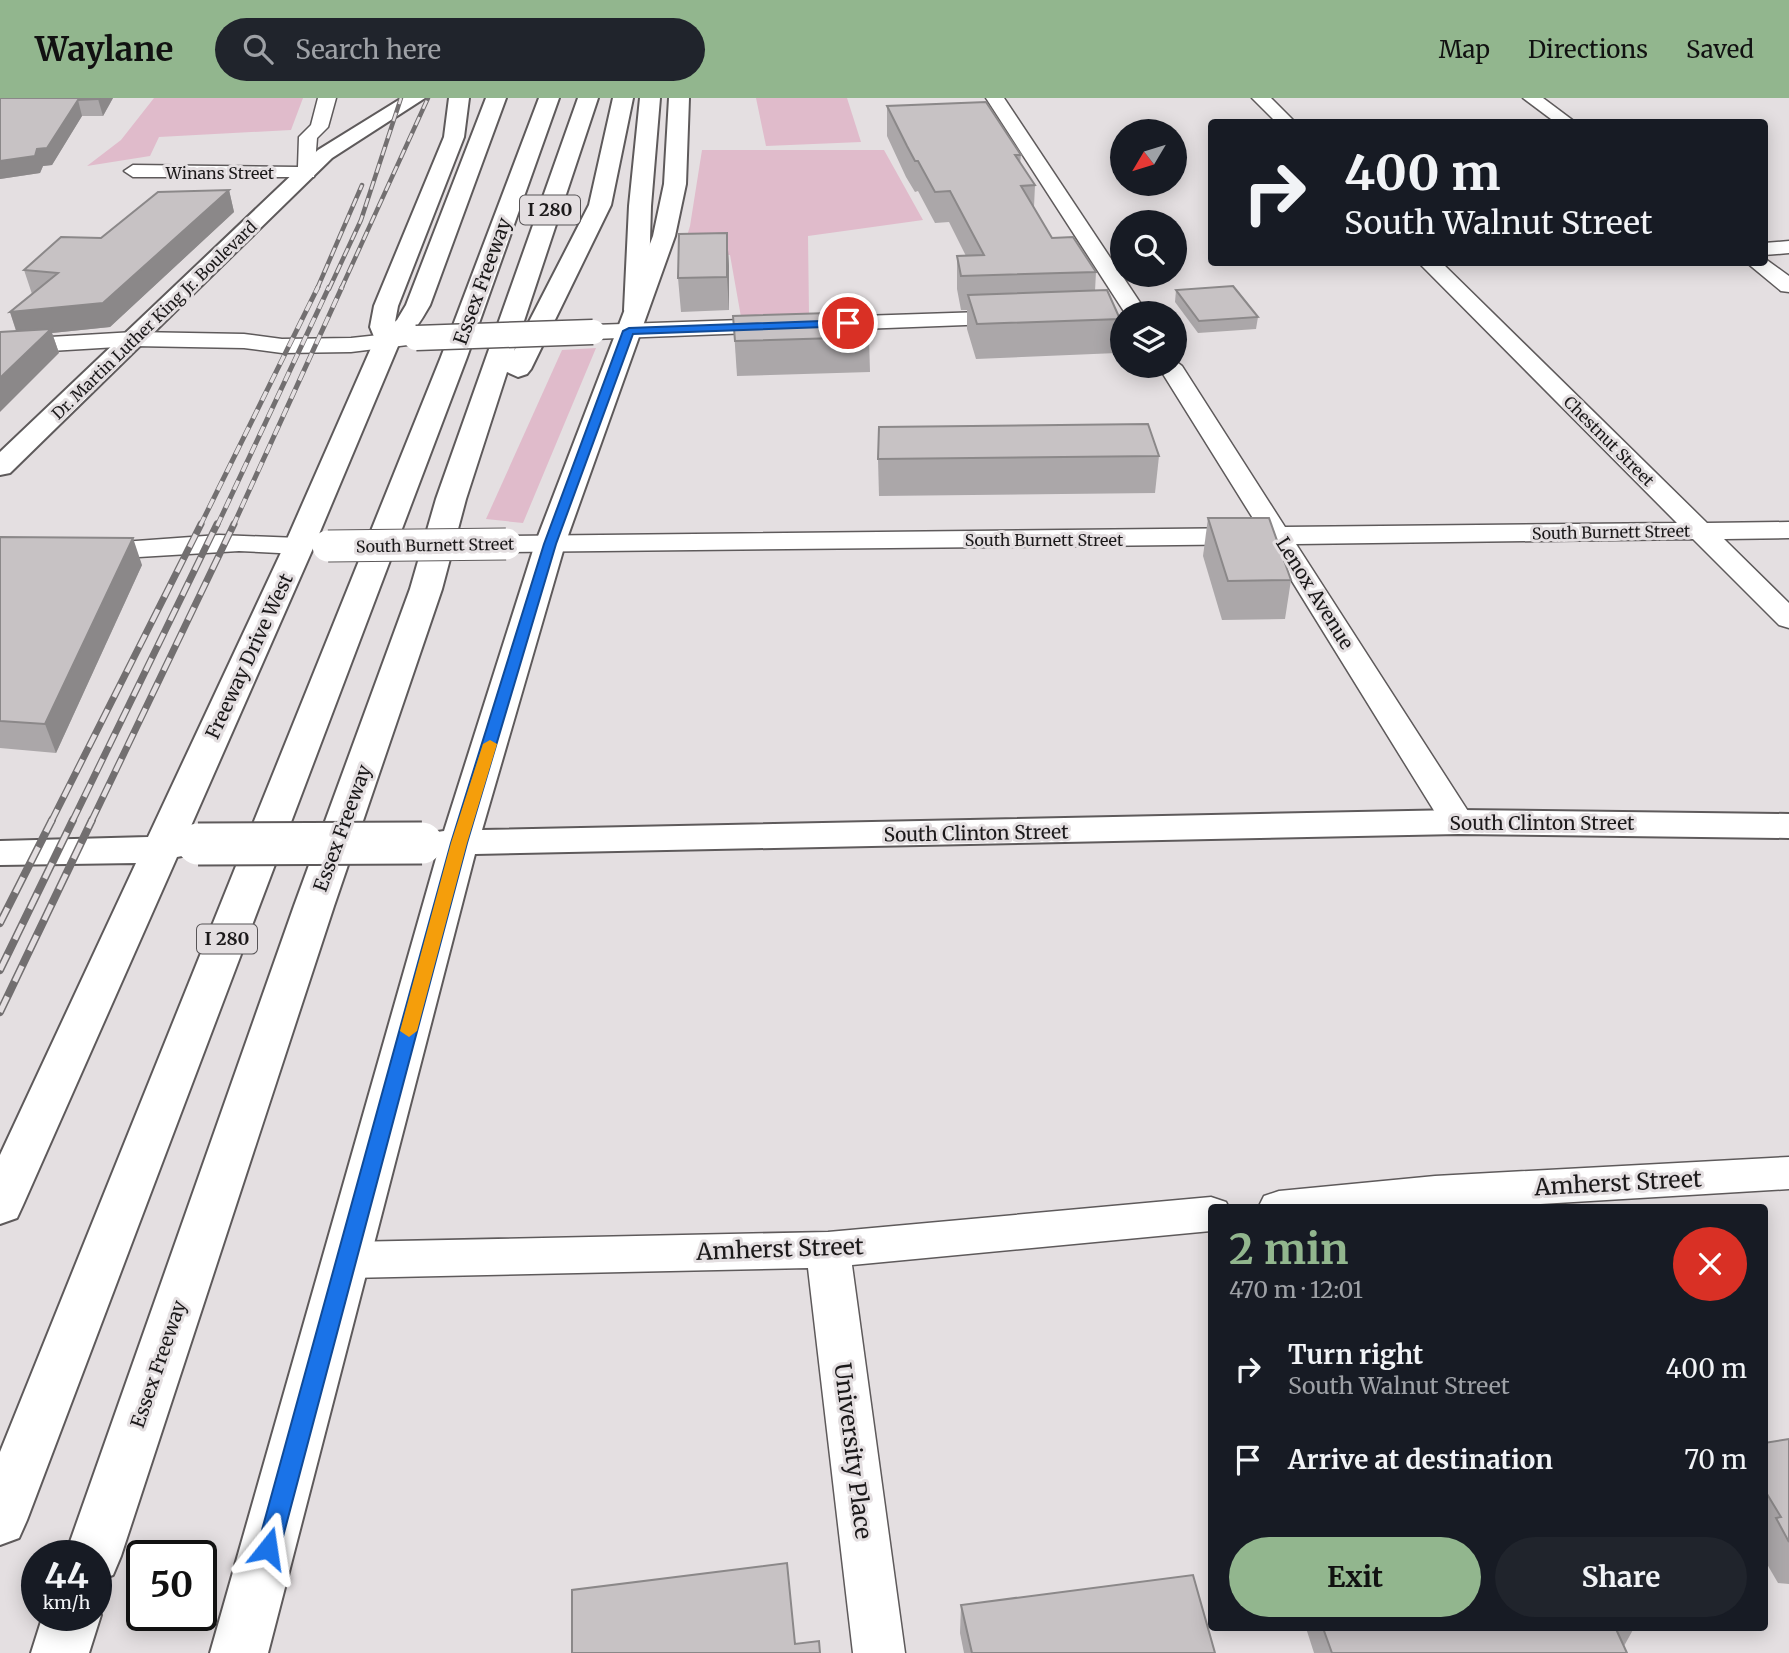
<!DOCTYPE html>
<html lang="en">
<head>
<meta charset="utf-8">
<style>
	body { margin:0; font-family:Merriweather,serif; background:#20242c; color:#f1f3f6; height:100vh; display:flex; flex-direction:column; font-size:26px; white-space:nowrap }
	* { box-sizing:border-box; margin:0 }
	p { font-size:23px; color:#9ea1a6 }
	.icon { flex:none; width:38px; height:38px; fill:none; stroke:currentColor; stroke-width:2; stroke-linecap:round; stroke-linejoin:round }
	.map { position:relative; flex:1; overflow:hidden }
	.details { position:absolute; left:1208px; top:1106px; width:560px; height:427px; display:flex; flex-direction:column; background:#171b24; border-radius:7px; box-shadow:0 4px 18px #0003 }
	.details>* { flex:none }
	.top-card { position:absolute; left:1208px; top:21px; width:560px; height:147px; border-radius:7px; box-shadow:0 4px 18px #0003; background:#171b24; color:#f1f3f6; overflow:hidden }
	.needle { width:46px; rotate:232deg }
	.tools { position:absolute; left:1110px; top:21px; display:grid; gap:14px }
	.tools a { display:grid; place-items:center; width:77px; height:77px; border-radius:50%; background:#171b24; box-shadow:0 4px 18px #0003; font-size:35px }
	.speed { position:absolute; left:21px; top:1442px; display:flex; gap:14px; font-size:35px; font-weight:700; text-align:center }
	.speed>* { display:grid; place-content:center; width:91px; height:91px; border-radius:50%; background:#171b24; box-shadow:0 4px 18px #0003; line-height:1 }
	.speed small { font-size:18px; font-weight:400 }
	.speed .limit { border:4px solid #111; border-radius:10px; background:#fff; color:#111 }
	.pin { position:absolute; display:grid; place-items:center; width:60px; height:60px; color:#fff; margin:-30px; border:4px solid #fff; border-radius:50%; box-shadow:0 2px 7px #0007 }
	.me { position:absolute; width:77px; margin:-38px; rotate:15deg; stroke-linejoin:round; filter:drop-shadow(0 0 5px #0008) }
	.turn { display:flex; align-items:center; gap:24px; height:147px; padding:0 21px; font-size:32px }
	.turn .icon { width:91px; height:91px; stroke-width:2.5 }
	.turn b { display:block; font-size:49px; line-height:60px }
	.round { display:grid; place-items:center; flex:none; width:74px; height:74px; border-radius:37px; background:#20242c }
	.overview { display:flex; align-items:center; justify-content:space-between; height:119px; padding:0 21px }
	h1 { font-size:42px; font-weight:700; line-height:52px; color:#92b68e }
	.cta { display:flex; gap:14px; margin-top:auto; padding:14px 21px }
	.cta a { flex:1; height:80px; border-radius:42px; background:#92b68e; color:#111; font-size:28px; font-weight:700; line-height:80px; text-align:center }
	.cta a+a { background:#20242c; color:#f1f3f6 }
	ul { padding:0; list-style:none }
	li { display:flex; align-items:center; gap:21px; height:91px; padding:0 21px }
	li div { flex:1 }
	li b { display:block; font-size:26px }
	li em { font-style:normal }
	header { display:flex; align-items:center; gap:42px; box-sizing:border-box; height:98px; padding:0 35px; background:#92b68e; color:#111 }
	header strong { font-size:33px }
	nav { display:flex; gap:38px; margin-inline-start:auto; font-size:24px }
	.search { width:490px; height:63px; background:#20242c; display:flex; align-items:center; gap:18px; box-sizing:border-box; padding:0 24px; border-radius:38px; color:#9ea1a6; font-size:26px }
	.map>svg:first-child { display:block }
	.green { fill:#e0bbcb }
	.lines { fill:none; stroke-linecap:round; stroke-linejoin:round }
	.street-casing { stroke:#5e5a5b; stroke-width:3 }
	.secondary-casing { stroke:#5e5a5b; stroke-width:4 }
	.primary-casing { stroke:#5e5a5b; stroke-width:4 }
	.highway-casing { stroke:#5e5a5b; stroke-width:4 }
	.street { fill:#fff; fill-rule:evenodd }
	.secondary { fill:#fff; fill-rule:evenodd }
	.primary { fill:#fff; fill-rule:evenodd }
	.highway { fill:#fff; fill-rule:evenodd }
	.rail-far3-casing { stroke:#726f70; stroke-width:4.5 }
	.rail-far2-casing { stroke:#726f70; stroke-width:5 }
	.rail-far1-casing { stroke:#726f70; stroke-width:7 }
	.rail-casing { stroke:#726f70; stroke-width:8 }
	.rail-far3 { stroke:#e4dfe1; stroke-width:2.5; stroke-dasharray:9; stroke-linecap:butt }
	.rail-far2 { stroke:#e4dfe1; stroke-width:3.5; stroke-dasharray:10; stroke-linecap:butt }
	.rail-far1 { stroke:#e4dfe1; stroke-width:4.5; stroke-dasharray:14; stroke-linecap:butt }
	.rail { stroke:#e4dfe1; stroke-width:5; stroke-dasharray:17; stroke-linecap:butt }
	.street-bridge-far1-casing { stroke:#5e5a5b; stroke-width:27; stroke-linecap:butt }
	.street-bridge-casing { stroke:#5e5a5b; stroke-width:33; stroke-linecap:butt }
	.secondary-bridge-casing { stroke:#5e5a5b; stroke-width:45; stroke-linecap:butt }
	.street-bridge-far1 { stroke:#fff; stroke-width:24 }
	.street-bridge { stroke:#fff; stroke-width:31 }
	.secondary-bridge { stroke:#fff; stroke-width:41 }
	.wall { fill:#aba7a9 }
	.shaded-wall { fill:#8b8889 }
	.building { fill:#c7c2c4; stroke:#8b8889; stroke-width:2 }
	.route { fill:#1a73e8; stroke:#114b97; stroke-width:2 }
	.slow { fill:#f59e0b }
	.labels { text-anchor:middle; stroke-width:6; stroke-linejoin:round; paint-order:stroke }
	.far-street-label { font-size:16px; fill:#1b191a; stroke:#e4dfe1 }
	.shield { fill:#e4dfe1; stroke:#575456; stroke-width:2 }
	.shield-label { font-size:18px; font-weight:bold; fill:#1b191a }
	.street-label { font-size:19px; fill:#1b191a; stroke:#e4dfe1 }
	.near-street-label { font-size:23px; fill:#1b191a; stroke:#e4dfe1 }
</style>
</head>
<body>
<header>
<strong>Waylane</strong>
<div class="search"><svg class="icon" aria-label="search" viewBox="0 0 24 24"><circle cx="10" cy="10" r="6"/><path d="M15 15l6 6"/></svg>Search here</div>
<nav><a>Map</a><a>Directions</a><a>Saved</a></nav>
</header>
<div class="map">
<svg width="1789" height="1555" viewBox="0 0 1789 1555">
	<rect width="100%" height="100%" fill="#e4dfe1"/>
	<g class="green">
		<path d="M 154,0 L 303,0 L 291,32 L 159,39 L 150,58 L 87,68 L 121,42 Z"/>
		<path d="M 756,0 L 847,0 L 861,44 L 766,48 Z"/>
		<path d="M 702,52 L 884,52 L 923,122 L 808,138 L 809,216 L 741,219 L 730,157 L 681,158 L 690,128 Z"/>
		<path d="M 596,250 L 523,425 L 486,421 L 562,252 Z"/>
	</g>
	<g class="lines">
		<g class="street-casing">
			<g id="street">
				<path d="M 318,0 L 336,0 L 328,29 L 317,40 L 314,79 L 133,79 L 124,73 L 133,67 L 298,69 L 299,39 L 311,27 Z"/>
				<path d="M 986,0 L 1004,0 L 1147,215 L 1125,215 Z"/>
				<path d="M 1252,0 L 1271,0 L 1295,24 L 1276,24 Z"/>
				<path d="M 1523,0 L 1543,0 L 1575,24 L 1555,24 Z"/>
				<path d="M 1789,143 L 1789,155 L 1764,157 L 1764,145 Z"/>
				<path d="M 1764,160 L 1789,178 L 1789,194 L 1781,193 L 1746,164 L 1764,164 Z"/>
				<path d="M 1418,164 L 1441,164 L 1707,425 L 1789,424 L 1789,440 L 1724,441 L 1789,505 L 1789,530 L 1779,527 L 1693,441 L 1296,446 L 1475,724 L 1470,732 L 1458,735 L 1446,732 L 1269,446 L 506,454 L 496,452 L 492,446 L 496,440 L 506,438 L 1259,430 L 1158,268 L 1174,268 L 1174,262 L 1182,268 L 1285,429 L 1677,425 Z"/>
				<path d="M 1013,213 L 1021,215 L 1024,220 L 1021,225 L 593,241 L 582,234 L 593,227 Z"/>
				<path d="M 416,233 L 424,235 L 427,240 L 424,245 L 351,254 L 282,255 L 244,250 L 134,248 L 0,256 L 0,242 L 134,234 L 244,236 L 282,241 L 351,240 Z"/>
				<path d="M 219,437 L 299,440 L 309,442 L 313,448 L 309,454 L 299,456 L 239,453 L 122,460 L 0,461 L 0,445 L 122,444 Z"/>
				<path d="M 1789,1059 L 1789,1091 L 1473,1110 L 1258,1110 L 1264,1098 L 1279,1093 L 1435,1078 Z"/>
				<path d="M 1211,1099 L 1226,1104 L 1229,1110 L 1211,1110 L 1211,1133 L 852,1167 L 905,1555 L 853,1555 L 808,1170 L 348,1180 L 333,1175 L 326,1162 L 333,1149 L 348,1144 L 828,1134 Z"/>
			</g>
		</g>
		<g class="secondary-casing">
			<g id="secondary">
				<path d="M 449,0 L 469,0 L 464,39 L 398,208 L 394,229 L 401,241 L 314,448 L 187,737 L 192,738 L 198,747 L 192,756 L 177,759 L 23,1107 L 17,1120 L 0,1126 L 0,1057 L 136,765 L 0,767 L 0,743 L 148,739 L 284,448 L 375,241 L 370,229 L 374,208 L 444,39 Z"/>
				<path d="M 669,0 L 689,0 L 686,86 L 675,138 L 565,446 L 482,732 L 1458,712 L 1789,716 L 1789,740 L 1458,736 L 475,756 L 268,1555 L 210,1555 L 437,757 L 424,754 L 418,745 L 424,736 L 444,733 L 535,446 L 653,138 L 664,86 Z"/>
			</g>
		</g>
		<g class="primary-casing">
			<path id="primary" d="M 402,0 L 425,0 L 332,60 L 10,375 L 0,377 L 0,354 L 318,52 Z"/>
		</g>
		<g class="highway-casing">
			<g id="highway">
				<path d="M 486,0 L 506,0 L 430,207 C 419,226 405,253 379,246 L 375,241 L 397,222 L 406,207 Z"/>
				<path d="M 539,0 L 559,0 L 467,259 L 27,1422 L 19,1440 L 0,1447 L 0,1354 L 441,259 Z"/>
				<path d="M 578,0 L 598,0 L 514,253 L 589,107 L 613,0 L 633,0 L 611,107 L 531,271 L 527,276 L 518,279 L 507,274 L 466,401 L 442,491 L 334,808 L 121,1458 L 113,1477 L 96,1483 L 96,1458 L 65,1458 L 294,808 L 410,491 L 436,401 Z"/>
				<path d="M 640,0 L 660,0 L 651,108 L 648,212 L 645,217 L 627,217 L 624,212 L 629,108 Z"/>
				<path d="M 96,1507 L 101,1517 L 89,1555 L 31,1555 L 43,1517 L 96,1517 Z"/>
			</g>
		</g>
		<use href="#street" class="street"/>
		<use href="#secondary" class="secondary"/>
		<use href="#primary" class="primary"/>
		<use href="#highway" class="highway"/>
		<g class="rail-far3-casing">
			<g id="rail-far3">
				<path d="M 317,191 L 362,87"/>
				<path d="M 329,191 L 361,122 L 401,0"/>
				<path d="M 341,191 L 428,0"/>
			</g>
		</g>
		<g class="rail-far2-casing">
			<g id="rail-far2">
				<path d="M 200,428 L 318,189"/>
				<path d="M 217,428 L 329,189"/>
				<path d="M 233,428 L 342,189"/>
			</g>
		</g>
		<g class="rail-far1-casing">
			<g id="rail-far1">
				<path d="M 51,724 L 201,426"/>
				<path d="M 72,724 L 217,426"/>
				<path d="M 91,724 L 234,426"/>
			</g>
		</g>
		<g class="rail-casing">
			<g id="rail">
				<path d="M 0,825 L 52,722"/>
				<path d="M 0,872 L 73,722"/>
				<path d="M 0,914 L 92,722"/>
			</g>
		</g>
		<use href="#rail-far3" class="rail-far3"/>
		<use href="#rail-far2" class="rail-far2"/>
		<use href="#rail-far1" class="rail-far1"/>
		<use href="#rail" class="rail"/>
		<g class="street-bridge-far1-casing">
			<path id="street-bridge-far1" d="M 416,240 L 593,234"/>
		</g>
		<g class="street-bridge-casing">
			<path id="street-bridge" d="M 328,448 L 506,446"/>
		</g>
		<g class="secondary-bridge-casing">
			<path id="secondary-bridge" d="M 198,746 L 422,745"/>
		</g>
		<use href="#street-bridge-far1" class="street-bridge-far1"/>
		<use href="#street-bridge" class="street-bridge"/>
		<use href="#secondary-bridge" class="secondary-bridge"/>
	</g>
	<g class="wall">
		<path d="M 0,0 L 113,0 L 103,18 L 82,18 L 52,67 L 43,68 L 40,75 L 0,81 Z"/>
		<path d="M 887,8 L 1021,57 L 1020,65 L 1035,87 L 1034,109 L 1052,140 L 1096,174 L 1095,193 L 1120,221 L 1117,255 L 976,261 L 967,231 L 967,212 L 961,212 L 957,191 L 957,158 L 966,158 L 949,124 L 935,125 L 918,93 L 915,94 L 906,79 L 887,38 Z"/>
		<path d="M 229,92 L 234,114 L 110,229 L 52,235 L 59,255 L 16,233 L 10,214 L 32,196 L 24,172 L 101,140 Z"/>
		<path d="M 727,135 L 729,168 L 729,212 L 681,214 L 678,180 Z"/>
		<path d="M 1176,192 L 1258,219 L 1256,231 L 1198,235 L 1175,204 Z"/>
		<path d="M 733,218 L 869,239 L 870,274 L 737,278 Z"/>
		<path d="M 1159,358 L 1155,395 L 879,398 L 878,361 Z"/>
		<path d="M 1208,420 L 1291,482 L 1285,521 L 1222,522 L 1203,458 Z"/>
		<path d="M 0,439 L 142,467 L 56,655 L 0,650 Z"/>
		<path d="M 1789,1341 L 1789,1486 L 1778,1485 L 1764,1461 L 1764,1345 Z"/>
		<path d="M 961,1507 L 1215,1555 L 964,1555 L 960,1535 Z"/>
		<path d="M 1306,1530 L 1634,1530 L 1624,1548 L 1627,1555 L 1314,1555 Z"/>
	</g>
	<g class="shaded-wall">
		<path d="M 99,0 L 113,0 L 103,18 L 98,1 Z"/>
		<path d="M 78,2 L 82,18 L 52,67 L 43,68 L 40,75 L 0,81 L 0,63 L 37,51 Z"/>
		<path d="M 229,92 L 234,114 L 110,229 L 52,235 L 59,255 L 0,314 L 0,280 L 18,238 L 10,214 Z"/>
		<path d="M 727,135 L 729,168 L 729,212 L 727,179 Z"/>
		<path d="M 133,440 L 142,467 L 56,655 L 45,626 Z"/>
	</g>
	<g class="building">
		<path d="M 0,0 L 99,0 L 98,1 L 78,2 L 47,50 L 37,51 L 35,58 L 0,63 Z"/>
		<path d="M 986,4 L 1021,57 L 1015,57 L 1035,87 L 1021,88 L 1052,140 L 1073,139 L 1096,174 L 961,178 L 957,158 L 984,157 L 950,93 L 935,94 L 918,63 L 915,63 L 907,48 L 887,8 Z"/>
		<path d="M 229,92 L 103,205 L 10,214 L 58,175 L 24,172 L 61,139 L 101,140 L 158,94 Z"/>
		<path d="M 727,135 L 727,179 L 678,180 L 679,136 Z"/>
		<path d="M 1233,188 L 1258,219 L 1199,223 L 1176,192 Z"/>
		<path d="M 1107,192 L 1120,221 L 977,226 L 968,197 Z"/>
		<path d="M 864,214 L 869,239 L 735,243 L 733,218 Z"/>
		<path d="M 51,231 L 0,280 L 0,234 Z"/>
		<path d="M 1148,326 L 1159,358 L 878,361 L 879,329 Z"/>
		<path d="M 1208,420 L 1269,420 L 1291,482 L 1228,483 Z"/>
		<path d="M 0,439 L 133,440 L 45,626 L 0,623 Z"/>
		<path d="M 1789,1341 L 1789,1444 L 1776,1420 L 1781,1419 L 1764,1391 L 1764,1345 Z"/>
		<path d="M 787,1465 L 795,1546 L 819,1543 L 820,1555 L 572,1555 L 572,1492 Z"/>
		<path d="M 1193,1477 L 1215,1555 L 972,1555 L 961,1507 Z"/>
		<path d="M 1323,1530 L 1627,1530 L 1616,1531 L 1627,1555 L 1332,1555 Z"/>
	</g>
	<path class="route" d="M 848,222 L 853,225 L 852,228 L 633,236 L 556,446 L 467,745 L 280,1450 L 276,1458 L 268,1461 L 260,1458 L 257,1450 L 451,745 L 544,446 L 623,233 L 629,230 Z"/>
	<path class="slow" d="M 490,642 L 497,646 L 467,745 L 417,933 L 409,939 L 400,933 L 451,745 L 483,646 Z"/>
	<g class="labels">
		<g class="far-street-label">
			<text x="220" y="81">Winans Street</text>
			<text transform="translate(154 222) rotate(-44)" y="6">Dr. Martin Luther King Jr. Boulevard</text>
			<text transform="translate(1609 343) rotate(45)" y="6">Chestnut Street</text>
			<text transform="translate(1611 434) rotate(-1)" y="6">South Burnett Street</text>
			<text x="1044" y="448">South Burnett Street</text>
			<text transform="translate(435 447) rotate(-1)" y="6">South Burnett Street</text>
		</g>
		<g class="shield">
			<rect x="520" y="97.5" width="60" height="29" rx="5"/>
			<rect x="197" y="826.5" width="60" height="29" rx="5"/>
		</g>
		<g class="shield-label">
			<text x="550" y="118">I 280</text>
			<text x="227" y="847">I 280</text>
		</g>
		<g class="street-label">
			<text transform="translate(482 183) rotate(-70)" y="7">Essex Freeway</text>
			<text transform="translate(1315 495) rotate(58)" y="7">Lenox Avenue</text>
			<text transform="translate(249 558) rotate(-65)" y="7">Freeway Drive West</text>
			<text x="1542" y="732">South Clinton Street</text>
			<text transform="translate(342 730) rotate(-70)" y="7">Essex Freeway</text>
			<text transform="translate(976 735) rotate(-1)" y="7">South Clinton Street</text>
			<text transform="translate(158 1266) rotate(-71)" y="7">Essex Freeway</text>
		</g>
		<g class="near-street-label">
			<text transform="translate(1618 1085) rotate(-3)" y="8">Amherst Street</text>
			<text transform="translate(780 1151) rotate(-2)" y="8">Amherst Street</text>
			<text transform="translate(853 1353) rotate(83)" y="8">University Place</text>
		</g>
	</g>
</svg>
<div class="tools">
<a><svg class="needle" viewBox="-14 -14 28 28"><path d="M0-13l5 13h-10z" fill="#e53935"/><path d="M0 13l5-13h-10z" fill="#9ea1a6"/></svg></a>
<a><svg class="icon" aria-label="search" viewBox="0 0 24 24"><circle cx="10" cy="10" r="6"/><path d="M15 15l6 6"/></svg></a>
<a><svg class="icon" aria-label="layers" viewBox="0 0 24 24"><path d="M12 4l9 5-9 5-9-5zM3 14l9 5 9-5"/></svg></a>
</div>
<div class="speed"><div>44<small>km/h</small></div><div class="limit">50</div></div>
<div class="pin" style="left:848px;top:225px;background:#d93025"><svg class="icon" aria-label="arrive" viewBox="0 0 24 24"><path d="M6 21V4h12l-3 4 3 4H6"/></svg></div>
<svg class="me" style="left:268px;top:1450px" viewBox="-20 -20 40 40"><path d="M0-17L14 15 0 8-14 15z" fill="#1a73e8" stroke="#fff" stroke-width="4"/></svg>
<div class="top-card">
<div class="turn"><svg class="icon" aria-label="right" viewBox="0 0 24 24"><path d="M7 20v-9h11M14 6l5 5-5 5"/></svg><div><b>400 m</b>South Walnut Street</div></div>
</div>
<section class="details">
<div class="overview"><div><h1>2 min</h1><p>470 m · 12:01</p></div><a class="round" style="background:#d93025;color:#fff"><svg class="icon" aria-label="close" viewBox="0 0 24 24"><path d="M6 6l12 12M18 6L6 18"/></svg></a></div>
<ul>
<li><svg class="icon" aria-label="right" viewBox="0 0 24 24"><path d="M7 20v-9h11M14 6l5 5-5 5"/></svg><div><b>Turn right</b><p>South Walnut Street</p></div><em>400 m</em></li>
<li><svg class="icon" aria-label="arrive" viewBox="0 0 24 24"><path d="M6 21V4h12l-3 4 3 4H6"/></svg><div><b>Arrive at destination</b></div><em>70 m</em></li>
</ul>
<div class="cta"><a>Exit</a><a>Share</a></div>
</section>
</div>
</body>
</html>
